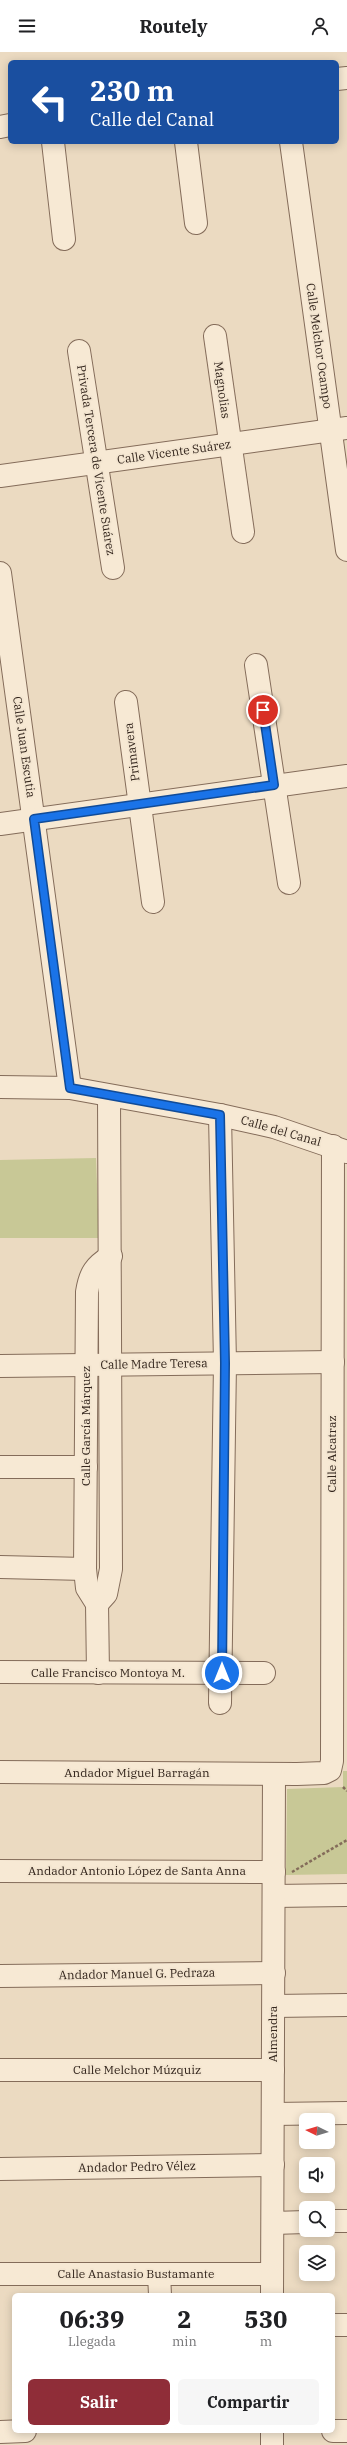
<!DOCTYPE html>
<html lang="es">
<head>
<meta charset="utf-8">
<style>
	body { margin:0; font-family:"IBM Plex Serif",serif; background:#f6f6f6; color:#202124; height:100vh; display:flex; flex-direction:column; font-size:15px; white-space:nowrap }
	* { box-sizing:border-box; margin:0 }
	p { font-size:13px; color:#757577 }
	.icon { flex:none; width:22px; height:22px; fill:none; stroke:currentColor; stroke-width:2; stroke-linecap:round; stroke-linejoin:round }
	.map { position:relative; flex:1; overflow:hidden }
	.panel { position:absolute; left:12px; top:2241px; width:323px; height:140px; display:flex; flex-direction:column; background:#fff; border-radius:6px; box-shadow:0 2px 10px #0003 }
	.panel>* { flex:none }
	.hud { position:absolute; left:8px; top:8px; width:331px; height:84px; border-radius:6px; box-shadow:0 2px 10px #0003; background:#1a4fa0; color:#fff; overflow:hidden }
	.needle { width:26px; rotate:275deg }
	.fabs { position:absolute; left:299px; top:2061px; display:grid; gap:8px }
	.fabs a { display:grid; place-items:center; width:36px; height:36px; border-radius:6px; background:#fff; box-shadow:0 2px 10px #0003; font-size:20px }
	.pin { position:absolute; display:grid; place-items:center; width:34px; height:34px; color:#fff; margin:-17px; border:2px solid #fff; border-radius:50%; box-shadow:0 1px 4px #0007 }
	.me { position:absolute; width:44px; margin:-22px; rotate:0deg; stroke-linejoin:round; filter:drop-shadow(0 0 3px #0008) }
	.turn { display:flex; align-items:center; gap:14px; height:84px; padding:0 16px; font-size:18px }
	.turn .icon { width:52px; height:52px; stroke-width:2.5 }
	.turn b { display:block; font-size:28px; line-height:34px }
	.eta { display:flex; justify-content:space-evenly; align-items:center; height:68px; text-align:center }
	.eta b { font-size:24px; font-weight:700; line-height:28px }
	.button { display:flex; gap:8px; margin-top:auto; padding:8px 16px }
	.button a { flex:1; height:46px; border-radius:6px; background:#8f2d38; color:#fff; font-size:16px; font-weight:700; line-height:46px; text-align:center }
	.button a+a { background:#f6f6f6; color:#202124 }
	header { display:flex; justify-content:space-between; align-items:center; height:52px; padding:0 16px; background:#fff; font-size:18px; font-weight:700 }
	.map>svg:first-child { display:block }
	.green { fill:#c8c896 }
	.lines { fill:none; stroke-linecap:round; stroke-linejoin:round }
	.minor-casing { stroke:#846c5a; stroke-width:24 }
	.path { stroke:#846c5a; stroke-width:2.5; stroke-dasharray:3 2; stroke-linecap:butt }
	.minor { stroke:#f7e9d4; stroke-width:22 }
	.route-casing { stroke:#114b97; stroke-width:10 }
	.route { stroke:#1a73e8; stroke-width:7 }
	.labels { text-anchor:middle; stroke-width:3.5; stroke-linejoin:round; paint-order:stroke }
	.street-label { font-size:12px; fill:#34261d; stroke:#f3e5d0 }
</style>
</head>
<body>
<header><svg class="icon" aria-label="menu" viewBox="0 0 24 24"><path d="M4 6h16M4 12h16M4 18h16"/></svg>Routely<svg class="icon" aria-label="person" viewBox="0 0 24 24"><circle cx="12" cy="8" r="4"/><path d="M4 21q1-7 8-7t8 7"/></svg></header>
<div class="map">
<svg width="347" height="2393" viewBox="0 0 347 2393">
	<rect width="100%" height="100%" fill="#ebdac1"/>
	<g class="green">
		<path d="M 96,1106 L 99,1186 L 0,1186 L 0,1108 Z"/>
		<path d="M 343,1719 L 347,1719 L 347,1822 L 286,1823 L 287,1737 L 343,1735 Z"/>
	</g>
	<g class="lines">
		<g class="minor-casing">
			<g id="minor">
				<path d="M 337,27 L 347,26"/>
				<path d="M 0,75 L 10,73"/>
				<path d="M 53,90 L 64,187"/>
				<path d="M 186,90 L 196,171"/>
				<path d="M 291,90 L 347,498"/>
				<path d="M 215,284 L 243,480"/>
				<path d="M 79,299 L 113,516"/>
				<path d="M 0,424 L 347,376"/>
				<path d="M 0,521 L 70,1036"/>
				<path d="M 256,613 L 289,831"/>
				<path d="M 126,650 L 153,850"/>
				<path d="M 0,772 L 347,724"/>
				<path d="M 0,1035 L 70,1036 L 220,1063 L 274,1075 L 347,1100"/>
				<path d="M 220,1063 L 225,1311 L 220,1651"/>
				<path d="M 0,1314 L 333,1310"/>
				<path d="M 0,1415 L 86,1415"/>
				<path d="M 0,1515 L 85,1517"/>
				<path d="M 97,1552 L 106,1542 L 111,1517 L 109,1044"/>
				<path d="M 0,1620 L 264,1621"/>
				<path d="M 98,1621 L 97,1552 L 87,1536 L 85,1517 L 87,1240 C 90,1221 95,1214 111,1204"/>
				<path d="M 0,1720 L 297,1722 L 324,1721 L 330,1718 L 332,1709 L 333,1094"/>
				<path d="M 0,1819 L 274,1820"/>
				<path d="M 274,1844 L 347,1843"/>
				<path d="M 0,1924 L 274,1921"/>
				<path d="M 274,1954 L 347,1953"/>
				<path d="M 0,2018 L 273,2018"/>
				<path d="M 273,2062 L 347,2061"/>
				<path d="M 0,2117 L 273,2113"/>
				<path d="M 328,2169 L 347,2169"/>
				<path d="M 273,2171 L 306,2170"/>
				<path d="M 0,2222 L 272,2222"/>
				<path d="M 159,2222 L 160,2243"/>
				<path d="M 272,2243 L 274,1722"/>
				<path d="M 333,2273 L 347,2273"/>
				<path d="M 272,2379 L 272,2393"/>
				<path d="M 333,2379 L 347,2379"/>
				<path d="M 0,2380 L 25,2379"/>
			</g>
		</g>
		<g class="path">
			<path d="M 343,1735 L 347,1739"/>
			<path d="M 292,1820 L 347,1788"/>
		</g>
		<use href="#minor" class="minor"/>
	</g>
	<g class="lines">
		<g class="route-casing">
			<path id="route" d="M 222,1621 L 225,1311 L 220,1063 L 70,1036 L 34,767 L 274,733 L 263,658"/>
		</g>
		<use href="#route" class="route"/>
	</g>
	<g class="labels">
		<g class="street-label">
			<text transform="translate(319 294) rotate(82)" y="4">Calle Melchor Ocampo</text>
			<text transform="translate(222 338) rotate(82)" y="4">Magnolias</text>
			<text transform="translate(174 400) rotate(-8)" y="4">Calle Vicente Suárez</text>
			<text transform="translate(96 408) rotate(81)" y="4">Privada Tercera de Vicente Suárez</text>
			<text transform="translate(24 695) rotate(82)" y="4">Calle Juan Escutia</text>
			<text transform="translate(132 700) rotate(-97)" y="4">Primavera</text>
			<text transform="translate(281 1079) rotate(16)" y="4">Calle del Canal</text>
			<text transform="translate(154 1312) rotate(-1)" y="4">Calle Madre Teresa</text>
			<text transform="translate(86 1374) rotate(-90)" y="4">Calle García Márquez</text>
			<text transform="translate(332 1402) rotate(-90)" y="4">Calle Alcatraz</text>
			<text x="108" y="1625">Calle Francisco Montoya M.</text>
			<text x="137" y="1725">Andador Miguel Barragán</text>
			<text x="137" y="1823">Andador Antonio López de Santa Anna</text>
			<text transform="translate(137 1922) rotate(-1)" y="4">Andador Manuel G. Pedraza</text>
			<text transform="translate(273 1982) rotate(-90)" y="4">Almendra</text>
			<text x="137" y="2022">Calle Melchor Múzquiz</text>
			<text transform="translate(137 2115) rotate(-1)" y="4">Andador Pedro Vélez</text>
			<text x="136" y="2226">Calle Anastasio Bustamante</text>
		</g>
	</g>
</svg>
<div class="fabs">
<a><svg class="needle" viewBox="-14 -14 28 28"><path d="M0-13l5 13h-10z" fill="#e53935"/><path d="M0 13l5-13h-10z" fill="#757577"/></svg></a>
<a><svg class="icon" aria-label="sound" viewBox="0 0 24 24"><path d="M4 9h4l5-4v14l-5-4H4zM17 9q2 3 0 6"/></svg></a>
<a><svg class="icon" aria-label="search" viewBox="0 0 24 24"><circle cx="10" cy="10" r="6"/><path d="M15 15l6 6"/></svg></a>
<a><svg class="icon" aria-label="layers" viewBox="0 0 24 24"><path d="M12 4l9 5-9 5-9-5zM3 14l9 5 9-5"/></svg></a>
</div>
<div class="pin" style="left:263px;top:658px;background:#d93025"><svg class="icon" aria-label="arrive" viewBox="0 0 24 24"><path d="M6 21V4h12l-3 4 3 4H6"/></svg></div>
<svg class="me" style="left:222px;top:1621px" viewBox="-20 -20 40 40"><circle r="17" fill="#1a73e8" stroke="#fff" stroke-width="3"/><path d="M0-11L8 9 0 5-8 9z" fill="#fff"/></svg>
<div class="hud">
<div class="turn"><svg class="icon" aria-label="left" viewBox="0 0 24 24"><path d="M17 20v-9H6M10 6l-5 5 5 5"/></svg><div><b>230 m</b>Calle del Canal</div></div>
</div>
<section class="panel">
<div class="eta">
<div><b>06:39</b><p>Llegada</p></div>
<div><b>2</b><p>min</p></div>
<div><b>530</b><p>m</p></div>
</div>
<div class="button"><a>Salir</a><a>Compartir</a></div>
</section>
</div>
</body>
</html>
